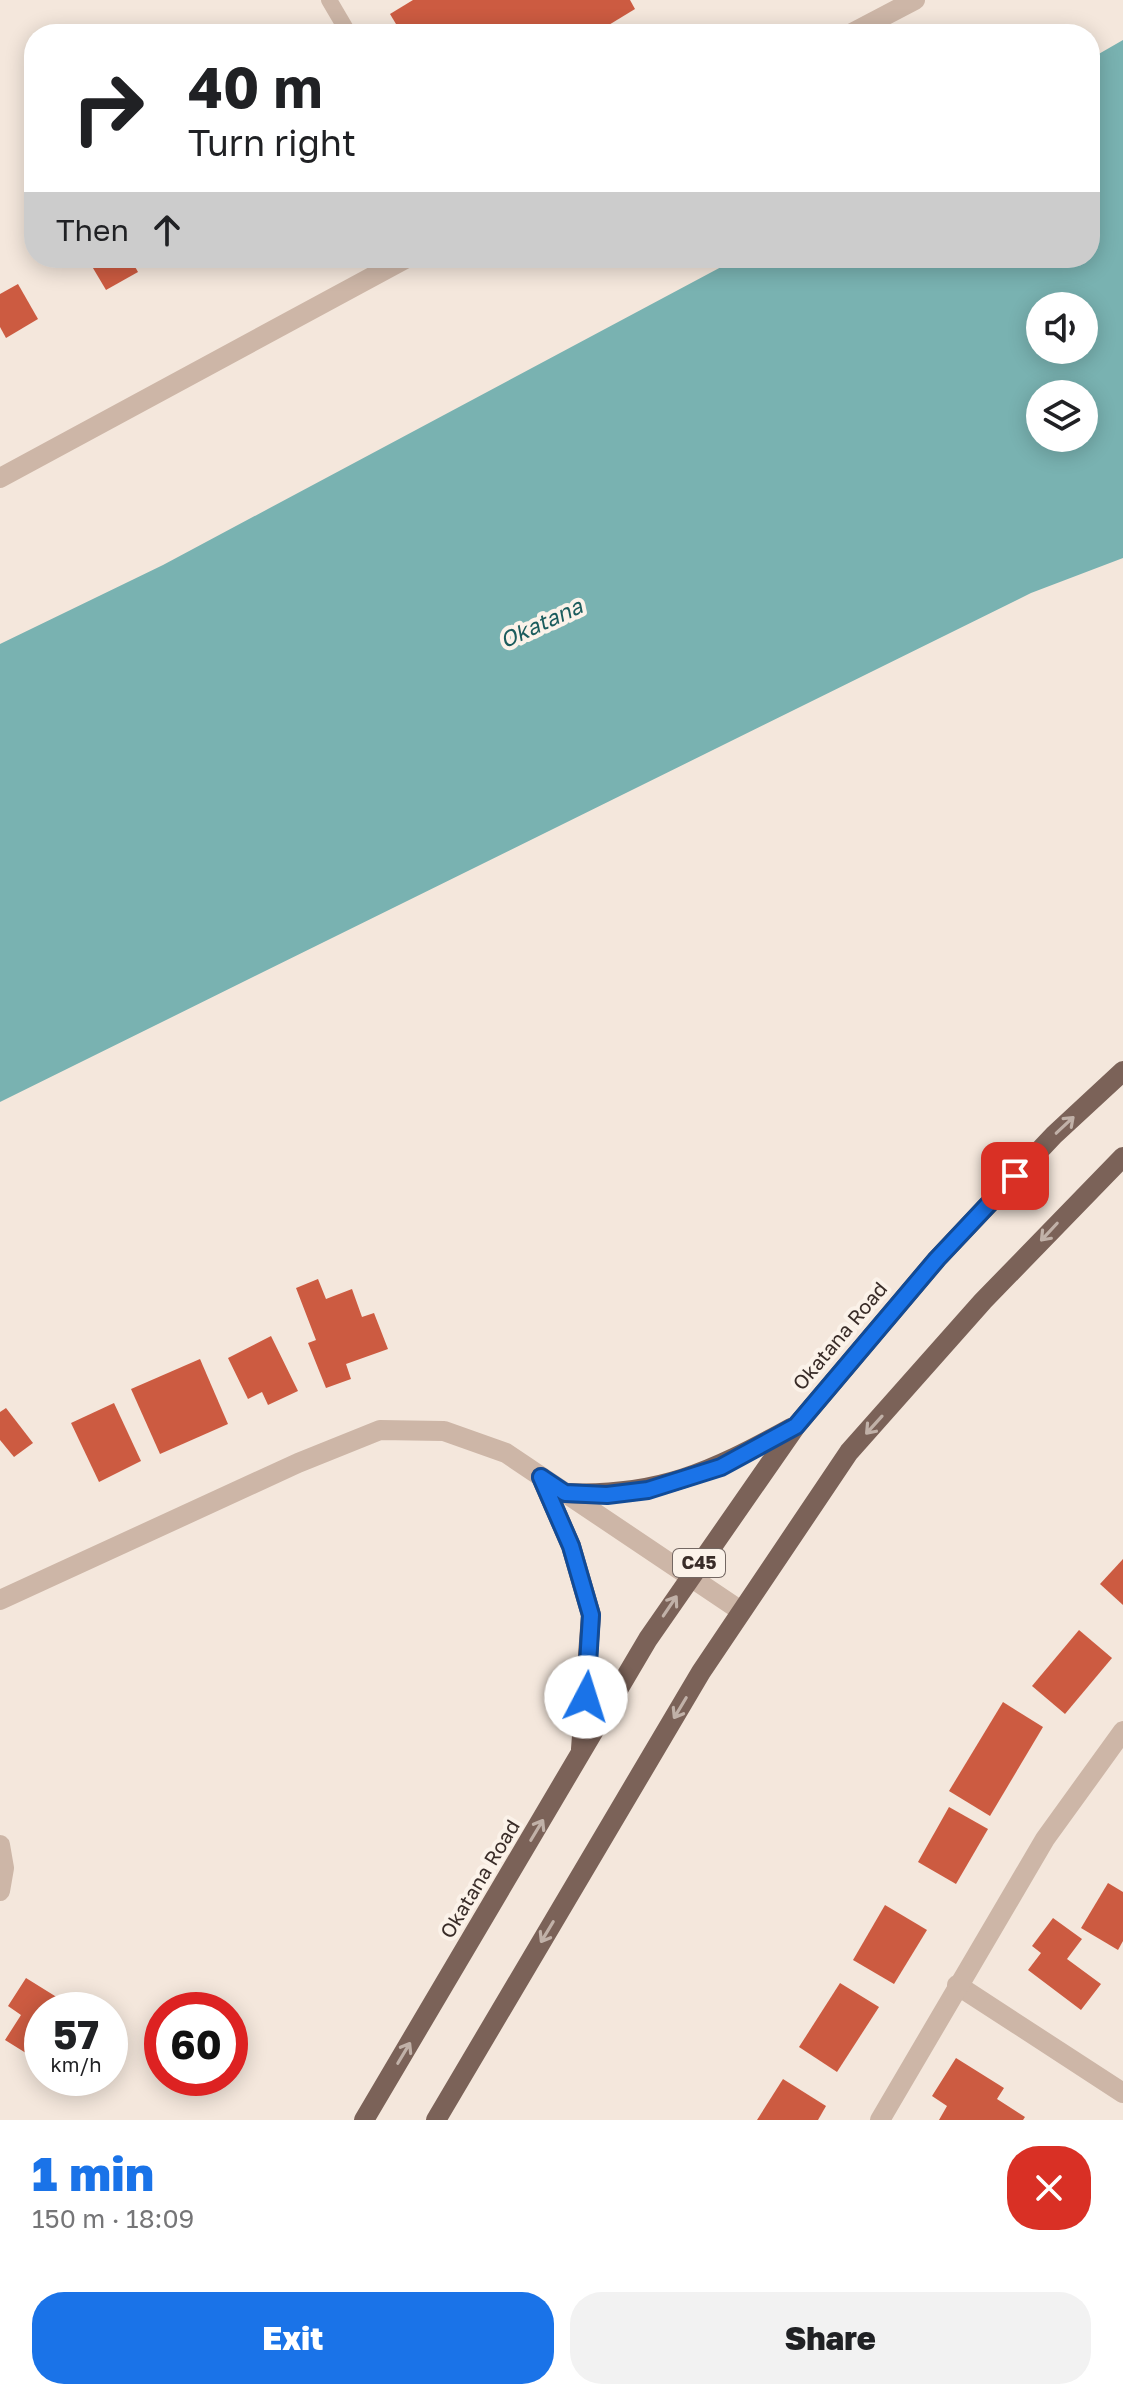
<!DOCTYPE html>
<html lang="en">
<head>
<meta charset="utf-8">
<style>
	body { margin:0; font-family:"Golos Text",sans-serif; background:#f2f2f2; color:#202124; height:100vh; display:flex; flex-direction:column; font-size:30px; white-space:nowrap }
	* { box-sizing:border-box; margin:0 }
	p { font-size:26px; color:#757577 }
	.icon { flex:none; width:44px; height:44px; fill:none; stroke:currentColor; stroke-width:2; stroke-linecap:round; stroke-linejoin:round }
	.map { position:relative; height:2120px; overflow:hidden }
	.drawer { display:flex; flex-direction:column; background:#fff; flex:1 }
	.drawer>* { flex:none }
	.hud { position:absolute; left:24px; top:24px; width:1076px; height:244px; border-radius:32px; box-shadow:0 4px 20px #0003; background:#fff; color:#202124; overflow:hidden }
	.tools { position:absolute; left:1026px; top:292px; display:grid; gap:16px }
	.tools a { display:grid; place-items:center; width:72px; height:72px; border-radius:50%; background:#fff; box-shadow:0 4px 20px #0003; font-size:40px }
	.speed { position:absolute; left:24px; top:1992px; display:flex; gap:16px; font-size:40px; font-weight:700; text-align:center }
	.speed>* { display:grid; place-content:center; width:104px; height:104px; border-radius:50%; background:#fff; box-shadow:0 4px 20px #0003; line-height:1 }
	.speed small { font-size:20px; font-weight:400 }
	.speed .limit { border:12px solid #d22; background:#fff; color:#111 }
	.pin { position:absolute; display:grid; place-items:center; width:68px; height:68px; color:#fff; margin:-34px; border-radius:16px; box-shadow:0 4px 12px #0006 }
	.me { position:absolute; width:88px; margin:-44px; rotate:5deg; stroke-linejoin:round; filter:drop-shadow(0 0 6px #0008) }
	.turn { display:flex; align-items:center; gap:28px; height:168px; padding:0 32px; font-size:36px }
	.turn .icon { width:104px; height:104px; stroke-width:2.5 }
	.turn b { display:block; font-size:56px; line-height:68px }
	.then { display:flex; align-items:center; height:76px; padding:0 32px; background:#0003; gap:16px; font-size:30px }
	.round { display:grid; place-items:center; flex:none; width:84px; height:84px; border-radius:32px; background:#f2f2f2 }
	.head { display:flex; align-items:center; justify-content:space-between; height:136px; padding:0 32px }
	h1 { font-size:48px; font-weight:800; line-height:60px; color:#1a73e8 }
	.button { display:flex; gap:16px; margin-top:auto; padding:16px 32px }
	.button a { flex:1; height:92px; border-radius:32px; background:#1a73e8; color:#fff; font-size:32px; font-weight:800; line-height:92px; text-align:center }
	.button a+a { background:#f2f2f2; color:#202124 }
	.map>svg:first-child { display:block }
	.water { fill:#79b2b1; fill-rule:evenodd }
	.building { fill:#cc5b41 }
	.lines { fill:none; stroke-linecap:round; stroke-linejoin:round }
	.lane { stroke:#cdb6a7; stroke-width:16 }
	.street { stroke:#cdb6a7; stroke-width:20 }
	.primary { stroke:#7b6258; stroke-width:20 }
	.oneway { stroke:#c1b1a8 }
	.route-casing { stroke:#114b97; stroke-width:20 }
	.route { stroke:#1a73e8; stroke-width:14 }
	.labels { text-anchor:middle; stroke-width:8; stroke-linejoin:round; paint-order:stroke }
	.shield { fill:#fbf2e9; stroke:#736762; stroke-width:2 }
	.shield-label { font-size:18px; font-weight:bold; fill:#392c28 }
	.street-label { font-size:20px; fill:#392c28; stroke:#fbf2e9 }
	.water-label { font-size:22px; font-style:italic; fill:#1b5c5d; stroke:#fbf2e9 }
</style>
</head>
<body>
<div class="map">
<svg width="1123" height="2120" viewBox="0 0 1123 2120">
	<rect width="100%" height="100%" fill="#f4e7dc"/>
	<path class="water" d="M 1123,40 L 1123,558 L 1031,593 L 0,1102 L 0,644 L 163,565 L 738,258 L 1090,258 L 1090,59 ZM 1040,306 L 1084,306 L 1084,350 L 1040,350 ZM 1040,394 L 1084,394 L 1084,438 L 1040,438 Z"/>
	<g class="building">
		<path d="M 413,0 L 630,0 L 635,9 L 594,34 L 402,34 L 390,14 Z"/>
		<path d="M 87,258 L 130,258 L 138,272 L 106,290 Z"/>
		<path d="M 18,284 L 38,319 L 6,338 L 0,327 L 0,294 Z"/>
		<path d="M 318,1279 L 326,1299 L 352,1289 L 362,1317 L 374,1313 L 388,1349 L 346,1364 L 351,1379 L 326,1388 L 308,1343 L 316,1340 L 296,1288 Z"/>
		<path d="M 271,1336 L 298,1391 L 268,1405 L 262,1392 L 248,1399 L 228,1358 Z"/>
		<path d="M 200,1359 L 228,1424 L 160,1454 L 131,1389 Z"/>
		<path d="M 114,1403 L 141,1461 L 99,1482 L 71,1423 Z"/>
		<path d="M 6,1408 L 33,1443 L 14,1457 L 0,1440 L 0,1412 Z"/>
		<path d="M 1123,1559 L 1123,1605 L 1100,1584 Z"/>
		<path d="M 1079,1630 L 1112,1658 L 1065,1714 L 1032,1686 Z"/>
		<path d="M 1003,1702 L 1043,1727 L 990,1816 L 949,1791 Z"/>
		<path d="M 949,1807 L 988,1829 L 956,1884 L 918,1862 Z"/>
		<path d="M 1108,1883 L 1123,1892 L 1123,1941 L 1118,1950 L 1081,1928 Z"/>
		<path d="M 885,1905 L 927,1930 L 894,1984 L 853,1960 Z"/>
		<path d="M 1053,1918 L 1082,1939 L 1067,1959 L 1101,1984 L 1081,2010 L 1028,1970 L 1041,1953 L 1032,1946 Z"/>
		<path d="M 26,1978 L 63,2001 L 57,2010 L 42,2010 L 42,2063 L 5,2040 L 21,2015 L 8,2006 Z"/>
		<path d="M 840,1983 L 879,2007 L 837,2072 L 799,2047 Z"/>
		<path d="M 956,2058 L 1004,2088 L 997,2099 L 1025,2117 L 1023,2120 L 939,2120 L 947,2106 L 932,2096 Z"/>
		<path d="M 783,2079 L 826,2106 L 818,2120 L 757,2120 Z"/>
	</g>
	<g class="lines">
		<path class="lane" d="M 329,0 L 349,34"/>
		<g class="street">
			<path d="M 850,34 L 915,0"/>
			<path d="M 0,478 L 407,258"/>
			<path d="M 0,1600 L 298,1463 L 380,1430 L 444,1431 L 506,1453 L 741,1611"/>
			<path d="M 0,1845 L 4,1868 L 0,1891"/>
			<path d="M 957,1985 L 1123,2093"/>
			<path d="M 880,2120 L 1045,1839 L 1123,1731"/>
		</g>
		<g class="primary">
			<path d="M 541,1477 L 571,1546 L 591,1615 L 581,1749"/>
			<path d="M 565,1493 C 658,1497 711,1472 791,1428"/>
			<path d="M 364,2120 L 648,1639 L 796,1426 L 937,1259 L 1054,1135 L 1123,1071"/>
			<path d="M 436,2120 L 701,1672 L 849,1452 L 983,1301 L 1123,1157"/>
		</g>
	</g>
	<defs><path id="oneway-shaft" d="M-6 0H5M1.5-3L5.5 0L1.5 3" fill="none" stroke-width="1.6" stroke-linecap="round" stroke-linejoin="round" transform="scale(2)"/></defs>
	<g class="oneway">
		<use href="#oneway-shaft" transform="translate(1065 1125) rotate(-43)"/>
		<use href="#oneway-shaft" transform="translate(1049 1232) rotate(133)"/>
		<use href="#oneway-shaft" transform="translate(874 1425) rotate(132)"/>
		<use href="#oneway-shaft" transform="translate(670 1606) rotate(-56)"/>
		<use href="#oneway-shaft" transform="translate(680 1708) rotate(121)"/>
		<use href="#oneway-shaft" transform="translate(537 1830) rotate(-59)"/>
		<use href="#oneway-shaft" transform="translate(547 1932) rotate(121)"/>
		<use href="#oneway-shaft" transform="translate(404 2053) rotate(-59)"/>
	</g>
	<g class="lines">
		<g class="route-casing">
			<path id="route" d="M 586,1697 L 591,1615 L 571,1546 L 541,1477 L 565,1493 L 607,1495 L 648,1490 L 721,1467 L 796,1426 L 937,1259 L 1015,1176"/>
		</g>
		<use href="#route" class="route"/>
	</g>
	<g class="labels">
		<rect class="shield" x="673" y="1549" width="52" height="28" rx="6"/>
		<g class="shield-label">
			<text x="699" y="1569">C45</text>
		</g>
		<g class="street-label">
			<text transform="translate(840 1336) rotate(-50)" y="7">Okatana Road</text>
			<text transform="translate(480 1879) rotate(-59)" y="7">Okatana Road</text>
		</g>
		<g class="water-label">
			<text transform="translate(541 623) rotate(-25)" y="8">Okatana</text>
		</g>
	</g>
</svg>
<div class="tools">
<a><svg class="icon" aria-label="sound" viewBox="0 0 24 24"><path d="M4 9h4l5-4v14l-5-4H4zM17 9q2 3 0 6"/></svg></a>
<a><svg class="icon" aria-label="layers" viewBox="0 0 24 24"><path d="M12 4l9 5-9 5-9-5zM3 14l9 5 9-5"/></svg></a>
</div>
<div class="speed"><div>57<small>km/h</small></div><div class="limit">60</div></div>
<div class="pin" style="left:1015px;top:1176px;background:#d93025"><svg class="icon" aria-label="arrive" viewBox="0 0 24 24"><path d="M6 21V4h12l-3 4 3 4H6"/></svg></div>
<svg class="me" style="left:586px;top:1697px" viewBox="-20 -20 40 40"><circle r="19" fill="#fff"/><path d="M0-13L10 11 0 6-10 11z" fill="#1a73e8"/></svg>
<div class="hud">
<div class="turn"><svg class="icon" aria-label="right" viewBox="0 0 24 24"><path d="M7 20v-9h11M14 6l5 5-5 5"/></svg><div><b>40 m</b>Turn right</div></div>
<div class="then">Then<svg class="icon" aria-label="ahead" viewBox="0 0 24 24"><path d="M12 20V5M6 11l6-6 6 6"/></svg></div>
</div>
</div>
<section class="drawer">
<div class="head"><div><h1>1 min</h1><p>150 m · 18:09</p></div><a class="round" style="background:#d93025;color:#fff"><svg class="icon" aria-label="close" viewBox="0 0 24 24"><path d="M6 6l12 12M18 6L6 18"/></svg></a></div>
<div class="button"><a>Exit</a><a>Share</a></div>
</section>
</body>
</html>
